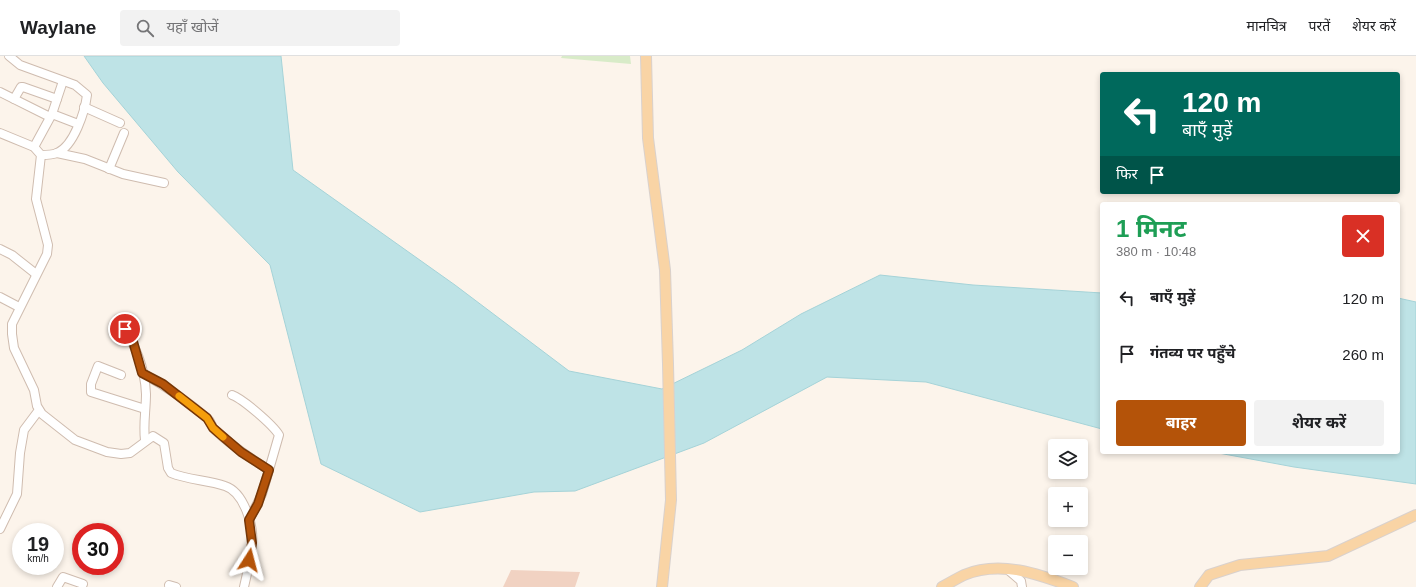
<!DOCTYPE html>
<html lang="hi">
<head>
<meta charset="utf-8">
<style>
	body { margin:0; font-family:Arial,"Noto Sans Devanagari",sans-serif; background:#f2f2f2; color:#202124; height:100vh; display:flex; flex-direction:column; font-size:15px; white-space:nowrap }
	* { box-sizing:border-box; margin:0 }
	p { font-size:13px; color:#757577 }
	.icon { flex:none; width:22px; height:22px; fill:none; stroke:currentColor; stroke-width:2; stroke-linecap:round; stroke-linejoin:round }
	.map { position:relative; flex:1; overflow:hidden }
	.side { position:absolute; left:1100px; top:146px; width:300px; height:252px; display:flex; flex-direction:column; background:#fff; border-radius:4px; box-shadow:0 2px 6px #0003 }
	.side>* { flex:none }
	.banner { position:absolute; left:1100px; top:16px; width:300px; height:122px; border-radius:4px; box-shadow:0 2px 6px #0003; background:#00695c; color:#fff; overflow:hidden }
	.controls { position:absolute; left:1048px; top:383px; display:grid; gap:8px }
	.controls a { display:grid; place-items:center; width:40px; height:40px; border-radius:4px; background:#fff; box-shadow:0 2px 6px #0003; font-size:20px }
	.speed { position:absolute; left:12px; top:467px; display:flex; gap:8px; font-size:20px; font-weight:700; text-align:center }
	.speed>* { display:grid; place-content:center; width:52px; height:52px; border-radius:50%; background:#fff; box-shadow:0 2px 6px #0003; line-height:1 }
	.speed small { font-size:10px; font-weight:400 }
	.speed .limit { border:6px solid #d22; background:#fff; color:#111 }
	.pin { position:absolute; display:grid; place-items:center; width:34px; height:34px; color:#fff; margin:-17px; border:2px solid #fff; border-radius:50%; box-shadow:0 1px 4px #0007 }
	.me { position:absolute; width:44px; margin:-22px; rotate:9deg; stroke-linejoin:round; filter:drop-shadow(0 0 3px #0008) }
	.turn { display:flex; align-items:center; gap:14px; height:84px; padding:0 16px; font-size:18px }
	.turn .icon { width:52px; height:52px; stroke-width:2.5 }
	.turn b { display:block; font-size:28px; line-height:34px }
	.then { display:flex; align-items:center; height:38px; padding:0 16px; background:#0003; gap:8px; font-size:15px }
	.round { display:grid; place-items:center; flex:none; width:42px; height:42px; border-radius:4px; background:#f2f2f2 }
	.summary { display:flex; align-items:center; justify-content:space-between; height:68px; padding:0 16px }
	h1 { font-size:24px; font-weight:700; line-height:30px; color:#1e9e55 }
	.cta { display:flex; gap:8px; margin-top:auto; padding:8px 16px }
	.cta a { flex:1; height:46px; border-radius:4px; background:#b45309; color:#fff; font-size:16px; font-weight:700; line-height:46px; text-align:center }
	.cta a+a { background:#f2f2f2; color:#202124 }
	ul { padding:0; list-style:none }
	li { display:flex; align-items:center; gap:12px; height:56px; padding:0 16px }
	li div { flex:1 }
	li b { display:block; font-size:15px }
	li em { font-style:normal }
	header { display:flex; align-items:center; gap:24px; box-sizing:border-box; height:56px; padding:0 20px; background:#fff; border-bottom:1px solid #e0e0e0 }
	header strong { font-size:19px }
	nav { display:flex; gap:22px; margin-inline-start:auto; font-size:14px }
	.search { width:280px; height:36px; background:#f2f2f2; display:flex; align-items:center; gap:10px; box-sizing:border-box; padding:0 14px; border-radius:4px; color:#757577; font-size:15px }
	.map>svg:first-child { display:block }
	.green { fill:#d8ebc8 }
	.water { fill:#bee3e6; stroke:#a5d3d8 }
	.building { fill:#f1d2c2 }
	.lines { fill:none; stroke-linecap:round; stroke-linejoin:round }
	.minor-casing { stroke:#cfbcaf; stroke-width:10 }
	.major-casing { stroke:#d9d1cd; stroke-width:12 }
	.minor { stroke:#fff; stroke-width:8 }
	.major { stroke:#f9d4a5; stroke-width:10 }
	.route-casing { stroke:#753606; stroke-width:10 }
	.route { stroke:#b45309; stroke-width:7 }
	.slow { stroke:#f59e0b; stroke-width:7 }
</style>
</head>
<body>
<header>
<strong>Waylane</strong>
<div class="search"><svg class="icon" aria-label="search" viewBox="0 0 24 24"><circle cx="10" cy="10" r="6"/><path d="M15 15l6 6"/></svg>यहाँ खोजें</div>
<nav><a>मानचित्र</a><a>परतें</a><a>शेयर करें</a></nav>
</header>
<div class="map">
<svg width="1416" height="531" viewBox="0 0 1416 531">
	<rect width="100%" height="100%" fill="#fcf4eb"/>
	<path class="green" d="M 562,0 L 630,0 L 631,8 L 561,2 Z"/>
	<g class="water">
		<path d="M 84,0 L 281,0 L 293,114 L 455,229 L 569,315 L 662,333 L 742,294 L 801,258 L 880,219 L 973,229 L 1102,237 L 1102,373 L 926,326 L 827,321 L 704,387 L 575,435 L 534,436 L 420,456 L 321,408 L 270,209 L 178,116 L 103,27 Z"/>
		<path d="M 1398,242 L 1416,246 L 1416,428 L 1294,411 L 1213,396 L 1398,396 Z"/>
	</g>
	<path class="building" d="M 511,514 L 580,516 L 575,531 L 503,531 Z"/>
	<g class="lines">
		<g class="minor-casing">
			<g id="minor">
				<path d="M 9,0 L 20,9 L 75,29 L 87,39 C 85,55 74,90 57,97 C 52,99 46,99 41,99"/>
				<path d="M 0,36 L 50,61"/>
				<path d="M 14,43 L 21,31 L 23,31 L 57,43"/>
				<path d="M 84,51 L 120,67"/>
				<path d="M 52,58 L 78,68"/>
				<path d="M 0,77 L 34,91 L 41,99 L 36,143 L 48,189 L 47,198 L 12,268 L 12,278 L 14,292 L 34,334 L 37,350 L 42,358 L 75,384 L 107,396 L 121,398 L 130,397 L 153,380 L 164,387 L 168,412 L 171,417 C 188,424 208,424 225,430 C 244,436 254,470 252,488 C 251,503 247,517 244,531"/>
				<path d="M 34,91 L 52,58 L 63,25"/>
				<path d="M 57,97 L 85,103 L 123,118 L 164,127"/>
				<path d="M 109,113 L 124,77"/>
				<path d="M 0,193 L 12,199 L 36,218"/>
				<path d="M 0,241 L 19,251"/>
				<path d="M 118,263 C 133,284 145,311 146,338 C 146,354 143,369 145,384"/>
				<path d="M 142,317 C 165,330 188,345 208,363 C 212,366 211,370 214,373 C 230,389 250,402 269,414"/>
				<path d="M 121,319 L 98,310 L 91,328 L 91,336 L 145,353"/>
				<path d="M 232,339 C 243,343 273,369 279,379 L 262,438 L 249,464"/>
				<path d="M 0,473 L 17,438 L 20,397 L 24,374 L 39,354"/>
				<path d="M 1007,513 L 1021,525 L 1022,531"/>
				<path d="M 169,529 L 176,531"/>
				<path d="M 57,531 L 63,521 L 83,528"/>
			</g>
		</g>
		<g class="major-casing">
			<g id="major">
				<path d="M 646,0 L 648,82 L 665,214 L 668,308 L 671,444 L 662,531"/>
				<path d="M 942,531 C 949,527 956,523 964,519 C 1000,504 1039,518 1073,531"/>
				<path d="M 1200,531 L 1209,519 L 1240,509 L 1328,500 L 1416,459"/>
			</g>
		</g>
		<use href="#minor" class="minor"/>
		<use href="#major" class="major"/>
	</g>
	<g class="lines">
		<g class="route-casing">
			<path id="route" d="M 125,273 L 132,282 L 142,317 L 163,328 L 207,362 L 213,372 L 241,396 L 269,414 L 258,448 L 249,464 L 252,487 L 249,504"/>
		</g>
		<use href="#route" class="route"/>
		<path class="slow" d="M 179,340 L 207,362 L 213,372 L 223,381"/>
	</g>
</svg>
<div class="controls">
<a><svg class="icon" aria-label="layers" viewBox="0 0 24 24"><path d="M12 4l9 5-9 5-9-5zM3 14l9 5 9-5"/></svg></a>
<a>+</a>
<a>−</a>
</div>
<div class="speed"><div>19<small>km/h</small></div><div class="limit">30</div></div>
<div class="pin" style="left:125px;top:273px;background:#d93025"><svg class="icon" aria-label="arrive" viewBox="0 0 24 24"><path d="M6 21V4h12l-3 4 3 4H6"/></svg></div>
<svg class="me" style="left:249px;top:504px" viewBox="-20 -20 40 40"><path d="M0-17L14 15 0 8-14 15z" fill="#b45309" stroke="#fff" stroke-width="4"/></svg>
<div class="banner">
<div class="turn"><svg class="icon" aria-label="left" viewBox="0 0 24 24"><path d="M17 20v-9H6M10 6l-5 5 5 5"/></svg><div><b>120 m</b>बाएँ मुड़ें</div></div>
<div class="then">फिर<svg class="icon" aria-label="arrive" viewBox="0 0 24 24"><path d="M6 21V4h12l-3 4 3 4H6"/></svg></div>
</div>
<section class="side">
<div class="summary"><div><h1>1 मिनट</h1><p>380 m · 10:48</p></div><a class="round" style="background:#d93025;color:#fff"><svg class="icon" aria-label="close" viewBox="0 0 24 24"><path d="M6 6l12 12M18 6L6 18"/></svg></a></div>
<ul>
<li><svg class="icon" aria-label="left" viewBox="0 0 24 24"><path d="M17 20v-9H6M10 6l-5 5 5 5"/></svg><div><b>बाएँ मुड़ें</b></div><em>120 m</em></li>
<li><svg class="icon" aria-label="arrive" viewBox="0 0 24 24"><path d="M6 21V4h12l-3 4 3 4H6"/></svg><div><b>गंतव्य पर पहुँचे</b></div><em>260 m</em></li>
</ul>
<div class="cta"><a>बाहर</a><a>शेयर करें</a></div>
</section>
</div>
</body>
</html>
